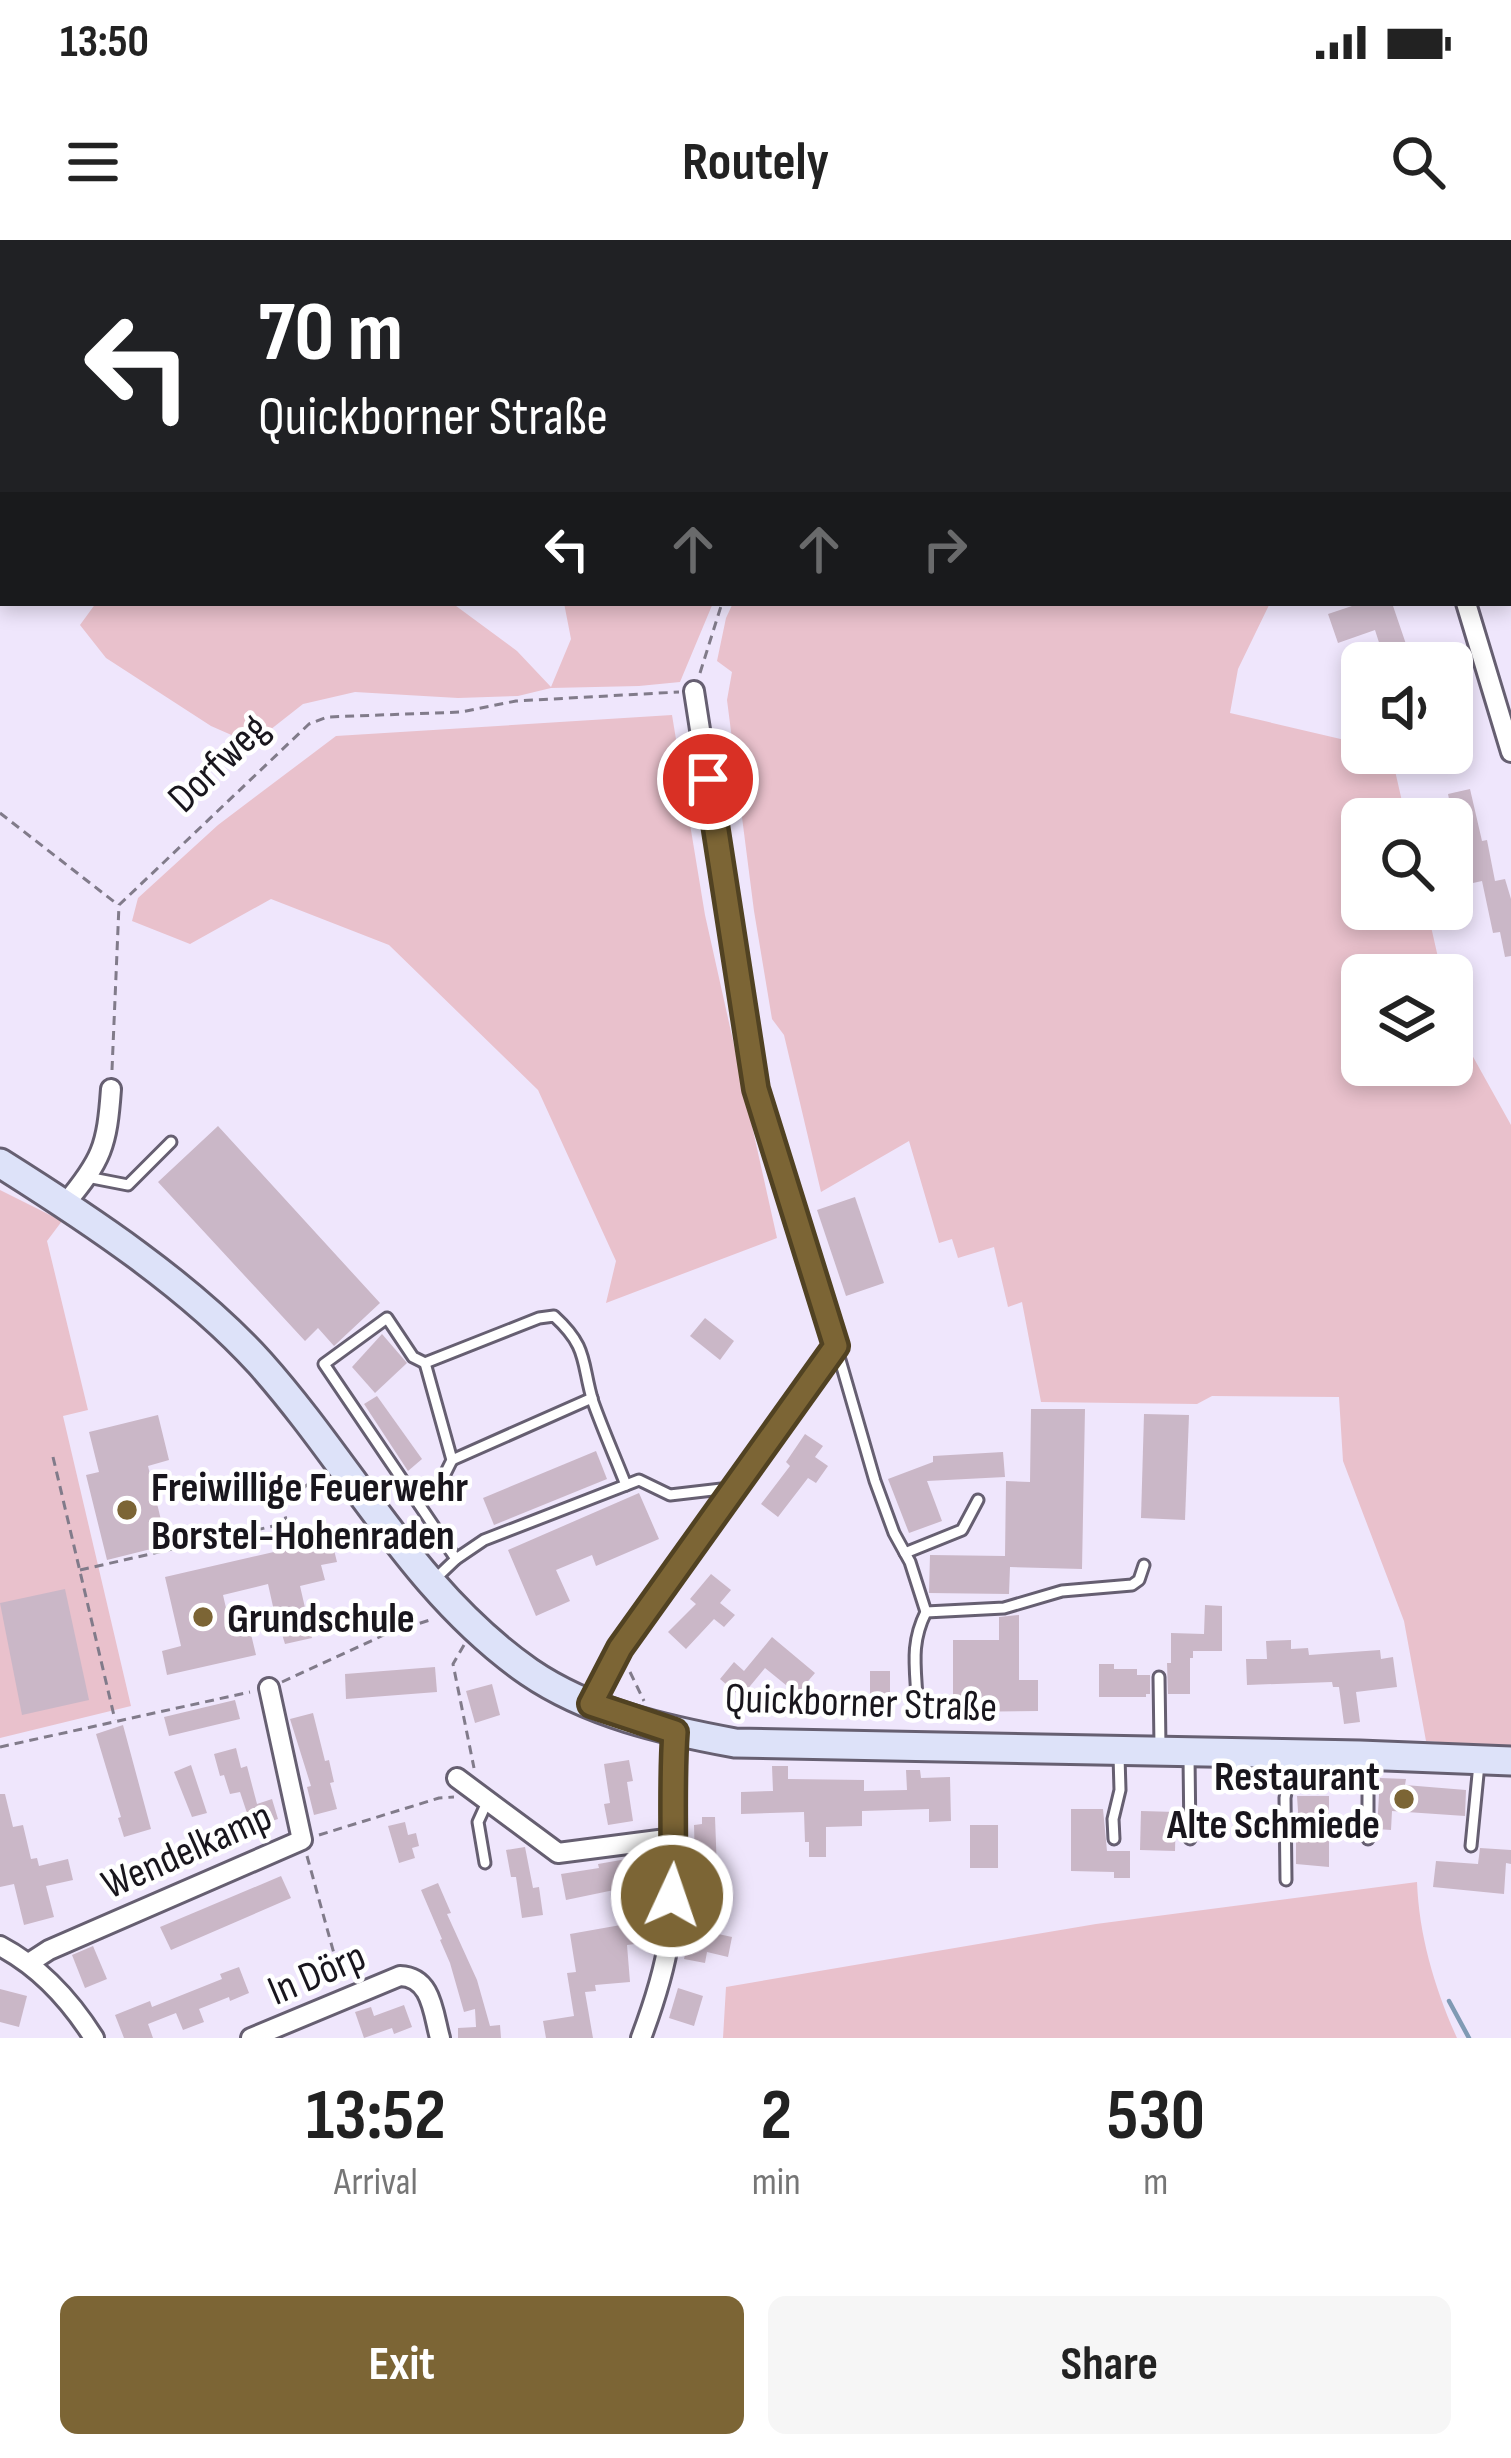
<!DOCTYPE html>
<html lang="en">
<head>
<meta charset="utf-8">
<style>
	body { margin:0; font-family:"Sofia Sans Condensed",sans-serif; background:#f6f6f6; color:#222; height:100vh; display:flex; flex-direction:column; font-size:45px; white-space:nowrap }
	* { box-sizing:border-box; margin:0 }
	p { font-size:39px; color:#767676 }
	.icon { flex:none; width:66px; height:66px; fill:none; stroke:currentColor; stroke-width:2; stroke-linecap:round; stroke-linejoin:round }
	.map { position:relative; height:1798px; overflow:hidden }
	.panel { display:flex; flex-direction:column; background:#fff; flex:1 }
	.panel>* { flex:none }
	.banner { position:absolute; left:0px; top:0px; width:1512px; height:366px; box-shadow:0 6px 18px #0003; background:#202124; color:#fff; overflow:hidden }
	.tools { position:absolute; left:1341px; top:402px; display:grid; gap:24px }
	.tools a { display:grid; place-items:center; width:132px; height:132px; border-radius:18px; background:#fff; box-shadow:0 6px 18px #0003; font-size:60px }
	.pin { position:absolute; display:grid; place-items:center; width:102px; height:102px; color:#fff; margin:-51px; border:6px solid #fff; border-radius:50%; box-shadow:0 3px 12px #0007 }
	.me { position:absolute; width:132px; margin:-66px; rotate:3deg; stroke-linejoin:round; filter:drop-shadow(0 0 9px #0008) }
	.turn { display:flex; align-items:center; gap:42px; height:252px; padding:0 60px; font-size:54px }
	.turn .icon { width:156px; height:156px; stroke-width:2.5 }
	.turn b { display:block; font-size:84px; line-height:102px }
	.lanes { display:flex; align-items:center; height:114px; padding:0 60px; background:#0003; justify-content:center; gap:60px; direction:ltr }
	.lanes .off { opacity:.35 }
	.eta { display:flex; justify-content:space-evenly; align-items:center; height:204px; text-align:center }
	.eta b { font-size:72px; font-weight:700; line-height:84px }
	.primary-button { display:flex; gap:24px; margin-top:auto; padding:24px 60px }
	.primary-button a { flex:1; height:138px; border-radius:18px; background:#7c6535; color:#fff; font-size:48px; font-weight:700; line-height:138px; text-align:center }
	.primary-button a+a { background:#f6f6f6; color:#222 }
	.status { display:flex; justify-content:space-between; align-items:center; height:84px; padding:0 60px; background:#fff; direction:ltr }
	.status svg { height:33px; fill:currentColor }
	header { display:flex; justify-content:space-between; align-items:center; height:156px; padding:0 60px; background:#fff; font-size:54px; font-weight:700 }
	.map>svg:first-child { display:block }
	.green { fill:#e9c1cc }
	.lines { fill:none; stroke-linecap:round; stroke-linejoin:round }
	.stream { stroke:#809ab4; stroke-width:4.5 }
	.building { fill:#cab7c7 }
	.service-casing { stroke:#665f71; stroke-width:15 }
	.minor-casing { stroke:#665f71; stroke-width:24 }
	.secondary-casing { stroke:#665f71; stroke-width:33 }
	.path { stroke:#817b8a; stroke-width:3; stroke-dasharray:9 6; stroke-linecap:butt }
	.service { stroke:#fff; stroke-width:9 }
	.minor { stroke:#fff; stroke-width:18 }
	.secondary { stroke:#dde2f9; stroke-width:27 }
	.route-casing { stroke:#514222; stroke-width:30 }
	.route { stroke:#7c6535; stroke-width:21 }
	.poi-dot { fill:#7c6535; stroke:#fff; stroke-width:4.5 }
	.labels { text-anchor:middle; stroke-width:9; stroke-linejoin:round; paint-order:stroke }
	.street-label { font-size:42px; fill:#19161d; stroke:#fff }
	.poi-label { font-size:42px; font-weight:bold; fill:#19161d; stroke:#fff; text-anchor:start }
</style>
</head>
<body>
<div class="status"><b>13:50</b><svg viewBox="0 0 49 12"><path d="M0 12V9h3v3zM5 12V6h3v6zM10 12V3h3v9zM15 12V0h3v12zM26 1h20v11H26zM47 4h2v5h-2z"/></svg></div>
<header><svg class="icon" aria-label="menu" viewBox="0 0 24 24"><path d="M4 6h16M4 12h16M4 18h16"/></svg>Routely<svg class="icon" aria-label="search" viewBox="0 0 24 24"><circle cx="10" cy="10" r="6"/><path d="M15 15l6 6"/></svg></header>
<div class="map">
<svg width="1511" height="1798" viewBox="0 0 1511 1798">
	<rect width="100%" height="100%" fill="#efe6fc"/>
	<g class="green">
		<path d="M 96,363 L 452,363 L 517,411 L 551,447 L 571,399 L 564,363 L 713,363 L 680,442 L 639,446 L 551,448 L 518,456 L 458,458 L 355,452 L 303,464 L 252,504 L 211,486 L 106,418 L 80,385 Z"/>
		<path d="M 733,363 L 1270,363 L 1238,429 L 1230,473 L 1362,504 L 1362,513 L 1391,513 L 1406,579 L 1362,579 L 1362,669 L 1427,669 L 1442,735 L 1362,735 L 1362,825 L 1452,825 L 1452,779 L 1511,885 L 1511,1507 L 1426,1501 L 1404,1381 L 1343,1221 L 1339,1157 L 1212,1156 L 1197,1164 L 1041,1162 L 1022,1062 L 1008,1067 L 994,1007 L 958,1018 L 952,999 L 939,1003 L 909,901 L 821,952 L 784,795 L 772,779 L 754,671 L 727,460 L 732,432 L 717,421 L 726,378 Z"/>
		<path d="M 672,475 L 705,675 L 777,998 L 606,1063 L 616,1021 L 538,850 L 389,705 L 271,659 L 190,704 L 132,681 L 138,658 L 218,585 L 336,496 Z"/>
		<path d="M 0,950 L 62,981 L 47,1001 L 88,1170 L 63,1176 L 131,1466 L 0,1498 Z"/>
		<path d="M 1417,1642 C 1419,1696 1435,1749 1457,1798 L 723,1798 L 726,1747 L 1096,1684 Z"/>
	</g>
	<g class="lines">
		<path class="stream" d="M 1449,1761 L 1469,1798"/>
	</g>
	<g class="building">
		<path d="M 1361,363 L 1392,363 L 1407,407 L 1383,415 L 1375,390 L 1338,403 L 1328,374 Z"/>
		<path d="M 1470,549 L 1482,601 L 1487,600 L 1495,641 L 1505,639 L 1511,659 L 1511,716 L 1505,717 L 1500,692 L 1493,693 L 1482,641 L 1473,643 L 1462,591 L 1456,593 L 1448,554 Z"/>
		<path d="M 218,886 L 380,1063 L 334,1106 L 318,1088 L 305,1101 L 158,942 Z"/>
		<path d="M 855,957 L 884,1043 L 846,1056 L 817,970 Z"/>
		<path d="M 705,1078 L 734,1101 L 720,1120 L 690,1096 Z"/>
		<path d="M 382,1094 L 407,1123 L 375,1153 L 352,1127 Z"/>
		<path d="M 377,1156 L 422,1219 L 408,1231 L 364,1164 Z"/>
		<path d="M 1031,1169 L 1085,1169 L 1082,1329 L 1010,1327 L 1009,1354 L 929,1353 L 930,1315 L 1005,1316 L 1006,1241 L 1030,1242 Z"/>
		<path d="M 1144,1174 L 1189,1175 L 1185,1280 L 1141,1278 Z"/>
		<path d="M 158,1175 L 169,1220 L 148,1226 L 167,1305 L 107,1320 L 86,1235 L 99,1232 L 89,1192 Z"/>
		<path d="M 805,1194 L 823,1206 L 815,1217 L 828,1226 L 816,1243 L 808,1238 L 778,1277 L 761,1264 L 790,1226 L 786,1222 Z"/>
		<path d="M 596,1211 L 607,1239 L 494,1285 L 483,1258 Z"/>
		<path d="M 1003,1212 L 1005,1237 L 927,1241 L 942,1281 L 909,1293 L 888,1239 L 933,1222 L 933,1216 Z"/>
		<path d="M 639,1253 L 659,1299 L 596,1326 L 592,1315 L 556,1330 L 570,1361 L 536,1376 L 508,1310 Z"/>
		<path d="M 314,1286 L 319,1309 L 333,1306 L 337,1322 L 321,1325 L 325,1340 L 300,1346 L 312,1398 L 285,1404 L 281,1391 L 271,1394 L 266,1373 L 274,1371 L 268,1344 L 223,1355 L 232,1394 L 250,1390 L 256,1415 L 167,1435 L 162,1411 L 181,1406 L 165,1337 L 287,1309 L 283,1293 Z"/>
		<path d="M 711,1334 L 731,1350 L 720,1363 L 735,1375 L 724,1387 L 714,1379 L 686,1409 L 668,1392 L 696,1364 L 690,1359 Z"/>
		<path d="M 65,1349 L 89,1460 L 22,1475 L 0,1363 Z"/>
		<path d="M 1205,1365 L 1222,1366 L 1222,1411 L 1193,1411 L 1193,1418 L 1190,1418 L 1190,1454 L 1168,1454 L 1167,1423 L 1171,1423 L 1171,1393 L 1204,1394 Z"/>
		<path d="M 1019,1375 L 1019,1440 L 1038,1440 L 1038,1471 L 953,1472 L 953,1400 L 999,1400 L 999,1377 Z"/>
		<path d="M 772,1397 L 815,1433 L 797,1454 L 765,1428 L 741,1457 L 720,1439 L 734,1422 L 744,1431 Z"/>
		<path d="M 1291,1400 L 1291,1409 L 1308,1408 L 1309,1415 L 1380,1410 L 1381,1419 L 1393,1417 L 1397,1447 L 1356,1452 L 1360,1482 L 1344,1484 L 1339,1447 L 1333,1447 L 1332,1442 L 1247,1445 L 1246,1419 L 1267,1419 L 1266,1401 Z"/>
		<path d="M 1099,1424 L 1114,1424 L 1114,1429 L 1137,1429 L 1137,1435 L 1150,1435 L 1150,1454 L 1146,1454 L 1146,1457 L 1099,1457 Z"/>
		<path d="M 435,1427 L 437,1452 L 346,1459 L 345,1434 Z"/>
		<rect x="870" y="1431" width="20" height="39"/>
		<path d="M 492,1444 L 500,1475 L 475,1483 L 466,1451 Z"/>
		<path d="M 235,1460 L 240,1479 L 169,1496 L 164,1477 Z"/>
		<path d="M 313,1473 L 325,1521 L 329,1520 L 334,1542 L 330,1543 L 337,1569 L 314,1575 L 307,1547 L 311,1546 L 290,1479 Z"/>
		<path d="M 123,1485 L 151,1589 L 124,1597 L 118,1578 L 121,1577 L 96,1494 Z"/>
		<path d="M 236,1508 L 241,1528 L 247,1526 L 257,1564 L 272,1559 L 278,1579 L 262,1584 L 264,1591 L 254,1594 L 240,1552 L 230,1554 L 224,1535 L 220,1536 L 214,1514 Z"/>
		<path d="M 629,1520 L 633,1541 L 627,1542 L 633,1581 L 608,1585 L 604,1564 L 610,1563 L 604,1524 Z"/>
		<path d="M 191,1525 L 207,1573 L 192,1577 L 174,1532 Z"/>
		<path d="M 772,1526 L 788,1526 L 788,1539 L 864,1540 L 864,1551 L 907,1550 L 906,1530 L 920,1530 L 921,1538 L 950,1537 L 951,1581 L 929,1582 L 929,1569 L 862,1571 L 862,1586 L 826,1587 L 826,1617 L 809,1617 L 809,1602 L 805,1602 L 804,1572 L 741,1574 L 741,1552 L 773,1551 Z"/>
		<path d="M 1380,1538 L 1406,1539 L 1405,1545 L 1466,1550 L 1465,1576 L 1392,1571 L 1391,1590 L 1377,1589 Z"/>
		<path d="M 0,1554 L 5,1554 L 13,1587 L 23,1585 L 31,1619 L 37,1618 L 39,1626 L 68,1619 L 73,1640 L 46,1646 L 54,1677 L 24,1685 L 14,1644 L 0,1647 Z"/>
		<path d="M 1297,1556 L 1329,1556 L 1329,1627 L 1296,1624 L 1296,1600 L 1300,1600 Z"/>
		<path d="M 1071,1569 L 1103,1569 L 1107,1611 L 1130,1611 L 1130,1638 L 1114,1638 L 1114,1632 L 1071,1631 Z"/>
		<path d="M 1141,1571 L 1176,1572 L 1175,1611 L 1140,1610 Z"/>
		<path d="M 702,1577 L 715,1577 L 717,1631 L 702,1631 L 702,1620 L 695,1620 L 694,1585 L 702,1584 Z"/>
		<path d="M 405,1582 L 408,1595 L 416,1593 L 419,1606 L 412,1608 L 415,1618 L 399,1623 L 388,1586 Z"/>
		<rect x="970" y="1585" width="28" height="43"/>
		<path d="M 525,1607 L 533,1648 L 539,1647 L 543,1675 L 522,1678 L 516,1637 L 511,1637 L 506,1610 Z"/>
		<path d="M 1480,1608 L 1511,1610 L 1511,1624 L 1506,1623 L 1504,1654 L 1433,1647 L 1436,1621 L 1478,1624 Z"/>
		<path d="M 638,1617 L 643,1644 L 566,1660 L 561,1634 L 599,1628 L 598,1624 Z"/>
		<path d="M 281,1636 L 291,1658 L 171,1710 L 160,1687 Z"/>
		<path d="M 438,1643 L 451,1673 L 447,1674 L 477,1740 L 490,1786 L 500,1785 L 501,1798 L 458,1798 L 458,1788 L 476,1787 L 475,1769 L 464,1772 L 450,1723 L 440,1700 L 442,1699 L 421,1650 Z"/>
		<path d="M 632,1683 L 635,1704 L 627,1705 L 630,1742 L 595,1745 L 596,1751 L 585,1752 L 593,1798 L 546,1798 L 543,1781 L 574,1776 L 567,1733 L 576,1732 L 570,1694 Z"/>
		<path d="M 691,1688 L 732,1697 L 728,1717 L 707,1712 L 705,1723 L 684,1719 Z"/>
		<path d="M 93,1706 L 107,1739 L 85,1748 L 72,1715 Z"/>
		<path d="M 239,1727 L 249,1753 L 230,1761 L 229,1757 L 199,1769 L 204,1782 L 183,1790 L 176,1773 L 148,1784 L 153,1798 L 124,1798 L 115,1775 L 150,1761 L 152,1767 L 222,1739 L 220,1734 Z"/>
		<path d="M 678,1748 L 703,1756 L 694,1786 L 669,1778 Z"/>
		<path d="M 0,1749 L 27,1756 L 19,1787 L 0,1782 Z"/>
		<path d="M 404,1765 L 412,1787 L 394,1794 L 392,1788 L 364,1798 L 355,1772 L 371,1767 L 374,1776 Z"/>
	</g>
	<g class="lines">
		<g class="service-casing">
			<g id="service">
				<path d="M 87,937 L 128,945 L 171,902"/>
				<path d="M 836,1106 L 875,1241 L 894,1293 L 910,1322 L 926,1372 L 1004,1368 L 1062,1351 L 1132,1345 L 1139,1340 L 1144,1325"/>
				<path d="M 452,1220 L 592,1158"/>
				<path d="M 419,1264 L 442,1240 L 452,1220 L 425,1123"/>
				<path d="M 905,1313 L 962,1290 L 978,1260"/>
				<path d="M 456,1319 L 324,1124 L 387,1078 L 413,1117 L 425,1123 L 539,1078 L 554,1076 C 589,1108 581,1122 593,1162 C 603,1190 615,1217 626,1245"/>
				<path d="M 434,1340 L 456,1319 L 484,1300 L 639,1240 L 670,1255 L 730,1248"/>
				<path d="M 1159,1437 L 1160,1506"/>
				<path d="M 917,1457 C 915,1424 911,1402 926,1372"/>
				<path d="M 1189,1517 L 1190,1599"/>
				<path d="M 1289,1531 L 1289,1536 L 1343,1534 L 1346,1520"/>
				<path d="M 1114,1599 L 1113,1579 L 1120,1550 L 1119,1516"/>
				<path d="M 1368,1599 L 1368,1521"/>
				<path d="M 1471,1606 L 1479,1524"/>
				<path d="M 485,1623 L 478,1582 L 488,1560"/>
				<path d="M 1286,1640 L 1285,1558 L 1289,1536"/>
			</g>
		</g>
		<g class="minor-casing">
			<g id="minor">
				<path d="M 1509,103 L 1511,98"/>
				<path d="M 1466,363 L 1511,512"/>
				<path d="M 65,964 C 102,920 107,906 111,849"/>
				<path d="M 591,1464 L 620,1408 L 836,1106 L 756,849 L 694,451"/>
				<path d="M 457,1538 L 558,1613 L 674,1598"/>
				<path d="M 0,1706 C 40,1727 70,1760 94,1798"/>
				<path d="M 29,1723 L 49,1710 L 302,1600 L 269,1448"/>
				<path d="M 251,1798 L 400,1736 C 432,1737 433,1773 440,1798"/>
				<path d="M 641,1798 C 653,1766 664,1733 669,1699 C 679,1630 670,1560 675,1492"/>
			</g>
		</g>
		<g class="secondary-casing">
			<path id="secondary" d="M 0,923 C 89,979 189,1045 260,1123 C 351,1225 414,1352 529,1432 C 589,1473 664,1490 735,1503 L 1360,1515 L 1511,1521"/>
		</g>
		<g class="path">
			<path d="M 998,0 L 1002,3"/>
			<path d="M 700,433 L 722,363"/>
			<path d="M 0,573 L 117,664"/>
			<path d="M 112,830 L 119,665 L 309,484 L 327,477 L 461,472 L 516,461 L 679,452"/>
			<path d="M 53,1217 L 115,1480"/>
			<path d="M 80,1330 L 287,1283 L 282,1265 L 321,1234"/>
			<path d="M 464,1405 L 453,1424 L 474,1528"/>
			<path d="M 630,1432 L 644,1461"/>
			<path d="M 282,1442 L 386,1394 L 433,1379"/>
			<path d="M 0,1507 L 250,1452"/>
			<path d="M 319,1595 L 439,1558 L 454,1557"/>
			<path d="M 307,1616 L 341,1739"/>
		</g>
		<use href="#service" class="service"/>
		<use href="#minor" class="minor"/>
		<use href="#secondary" class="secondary"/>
	</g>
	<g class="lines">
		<g class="route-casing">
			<path id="route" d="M 672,1656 C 675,1601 671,1547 675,1492 L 591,1464 L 620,1408 L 836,1106 L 756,849 L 708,539"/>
		</g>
		<use href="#route" class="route"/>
	</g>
	<g class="poi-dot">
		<circle cx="127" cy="1270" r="12"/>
		<circle cx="203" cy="1377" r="12"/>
		<circle cx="1404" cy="1559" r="12"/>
	</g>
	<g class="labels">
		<g class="street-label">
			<text transform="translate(217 522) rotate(-44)" y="15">Dorfweg</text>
			<text transform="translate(861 1461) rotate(2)" y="15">Quickborner Straße</text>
			<text transform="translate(186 1609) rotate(-24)" y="15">Wendelkamp</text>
			<text transform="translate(316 1732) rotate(-23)" y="15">In Dörp</text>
		</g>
		<g class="poi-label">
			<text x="151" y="1261">Freiwillige Feuerwehr<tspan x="151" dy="48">Borstel-Hohenraden</tspan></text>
			<text x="227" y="1392">Grundschule</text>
			<text x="1380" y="1550" text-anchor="end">Restaurant<tspan x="1380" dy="48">Alte Schmiede</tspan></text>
		</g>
	</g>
</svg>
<div class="tools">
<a><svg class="icon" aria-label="sound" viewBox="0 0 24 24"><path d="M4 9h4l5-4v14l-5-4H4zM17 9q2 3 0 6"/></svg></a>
<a><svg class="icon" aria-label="search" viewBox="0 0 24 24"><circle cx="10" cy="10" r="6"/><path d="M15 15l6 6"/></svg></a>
<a><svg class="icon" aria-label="layers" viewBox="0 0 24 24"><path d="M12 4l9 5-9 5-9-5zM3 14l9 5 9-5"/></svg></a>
</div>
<div class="pin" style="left:708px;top:539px;background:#d93025"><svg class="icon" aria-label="arrive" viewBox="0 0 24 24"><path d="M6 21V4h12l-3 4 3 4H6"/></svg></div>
<svg class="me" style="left:672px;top:1656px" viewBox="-20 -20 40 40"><circle r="17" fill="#7c6535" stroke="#fff" stroke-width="3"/><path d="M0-11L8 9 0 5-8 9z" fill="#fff"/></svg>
<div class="banner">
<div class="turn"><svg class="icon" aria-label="left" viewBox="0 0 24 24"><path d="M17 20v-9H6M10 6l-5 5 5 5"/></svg><div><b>70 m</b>Quickborner Straße</div></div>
<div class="lanes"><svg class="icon" aria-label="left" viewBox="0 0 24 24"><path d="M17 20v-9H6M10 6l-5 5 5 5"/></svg><svg class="icon off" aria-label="ahead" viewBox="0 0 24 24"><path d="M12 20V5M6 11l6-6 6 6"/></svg><svg class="icon off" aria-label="ahead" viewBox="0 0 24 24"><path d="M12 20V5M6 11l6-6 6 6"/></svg><svg class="icon off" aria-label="right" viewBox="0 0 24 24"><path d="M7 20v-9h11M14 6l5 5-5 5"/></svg></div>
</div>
</div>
<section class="panel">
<div class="eta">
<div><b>13:52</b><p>Arrival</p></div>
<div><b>2</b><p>min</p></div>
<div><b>530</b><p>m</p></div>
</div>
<div class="primary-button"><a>Exit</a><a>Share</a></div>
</section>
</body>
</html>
